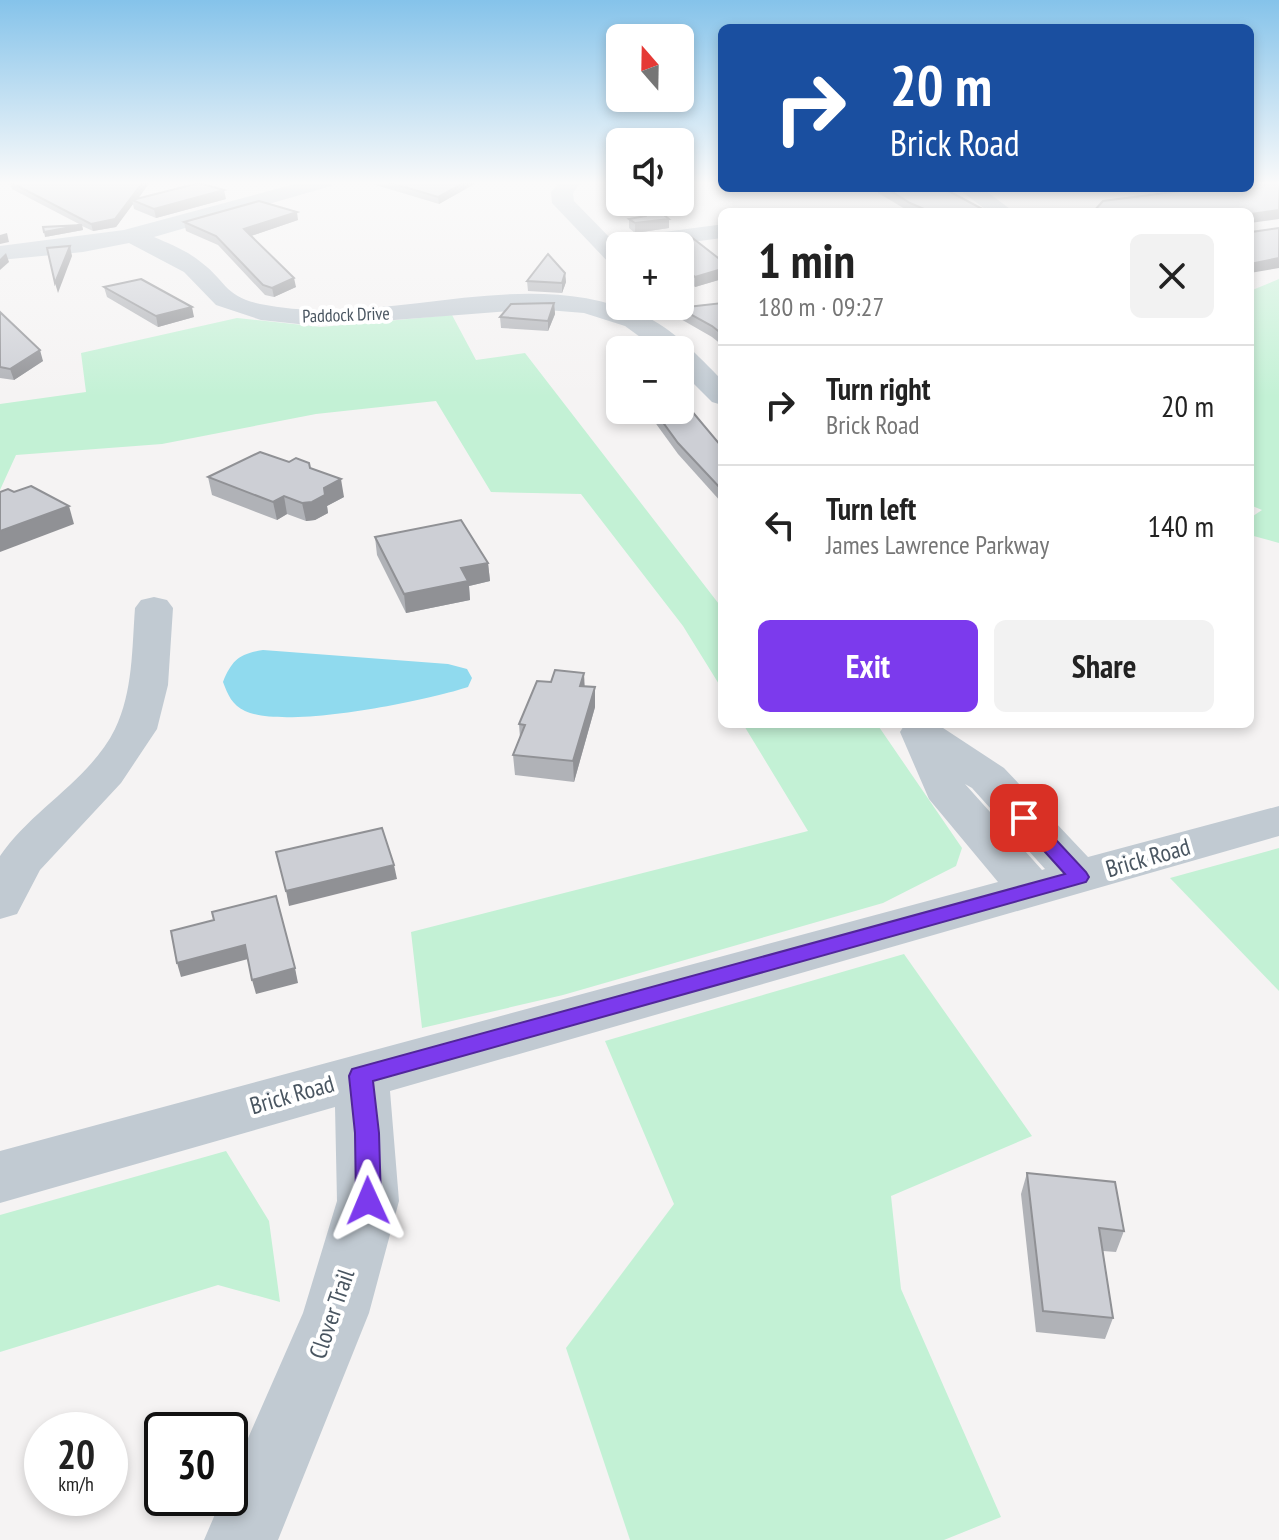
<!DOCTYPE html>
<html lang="en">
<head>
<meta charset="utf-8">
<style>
	body { margin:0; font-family:"PT Sans Narrow",sans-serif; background:#f2f2f2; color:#222; height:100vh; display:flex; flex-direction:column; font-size:30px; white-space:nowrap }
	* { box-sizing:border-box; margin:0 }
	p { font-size:26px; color:#767676 }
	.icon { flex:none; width:44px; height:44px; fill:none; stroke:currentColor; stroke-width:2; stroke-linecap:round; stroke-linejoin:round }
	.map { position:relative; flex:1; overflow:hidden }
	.side { position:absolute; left:718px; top:208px; width:536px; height:520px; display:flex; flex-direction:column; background:#fff; border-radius:12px; box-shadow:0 4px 12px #0003 }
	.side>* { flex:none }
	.guide { position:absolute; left:718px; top:24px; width:536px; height:168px; border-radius:12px; box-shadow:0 4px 12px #0003; background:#1a4fa0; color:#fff; overflow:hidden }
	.needle { width:52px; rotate:340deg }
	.buttons { position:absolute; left:606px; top:24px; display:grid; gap:16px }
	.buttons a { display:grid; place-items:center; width:88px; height:88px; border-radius:12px; background:#fff; box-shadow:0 4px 12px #0003; font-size:40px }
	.speed { position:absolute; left:24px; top:1412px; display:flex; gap:16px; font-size:40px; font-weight:700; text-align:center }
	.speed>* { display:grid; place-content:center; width:104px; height:104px; border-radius:50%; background:#fff; box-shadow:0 4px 12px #0003; line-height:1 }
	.speed small { font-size:20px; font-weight:400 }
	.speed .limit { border:4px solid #111; border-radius:12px; background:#fff; color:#111 }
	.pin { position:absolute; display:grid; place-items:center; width:68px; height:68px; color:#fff; margin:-34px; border-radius:16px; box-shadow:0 4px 12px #0006 }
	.me { position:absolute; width:88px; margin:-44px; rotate:359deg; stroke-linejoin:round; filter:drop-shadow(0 0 6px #0008) }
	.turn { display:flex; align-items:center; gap:28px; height:168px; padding:0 40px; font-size:36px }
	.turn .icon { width:104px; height:104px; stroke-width:2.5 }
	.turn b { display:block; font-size:56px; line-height:68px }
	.round { display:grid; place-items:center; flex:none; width:84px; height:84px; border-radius:12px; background:#f2f2f2 }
	.head { display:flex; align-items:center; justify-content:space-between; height:136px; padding:0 40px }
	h1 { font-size:48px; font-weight:600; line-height:60px }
	.button { display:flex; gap:16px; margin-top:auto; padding:16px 40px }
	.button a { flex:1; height:92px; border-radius:12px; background:#7c3aed; color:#fff; font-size:32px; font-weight:600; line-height:92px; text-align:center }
	.button a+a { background:#f2f2f2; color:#222 }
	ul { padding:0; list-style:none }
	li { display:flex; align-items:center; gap:24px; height:120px; padding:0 40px; border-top:2px solid #e0e0e0 }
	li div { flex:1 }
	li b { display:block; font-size:30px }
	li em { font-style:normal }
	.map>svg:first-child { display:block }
	.green { fill:#c3f1d5 }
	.water { fill:#90daee }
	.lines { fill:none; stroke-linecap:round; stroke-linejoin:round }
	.minor { fill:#c1cad2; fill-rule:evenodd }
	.wall { fill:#b0b2b7 }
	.shaded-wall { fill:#909195 }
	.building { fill:#cdcfd5; stroke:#909195; stroke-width:2 }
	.route { fill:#7c3aed; stroke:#51269a; stroke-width:2 }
	.labels { text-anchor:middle; stroke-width:8; stroke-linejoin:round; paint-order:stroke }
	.far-street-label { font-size:18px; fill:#4a5661; stroke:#fff }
	.near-street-label { font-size:24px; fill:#4a5661; stroke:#fff }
</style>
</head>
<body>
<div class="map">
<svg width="1279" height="1540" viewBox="0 0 1279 1540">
	<rect width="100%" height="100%" fill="#f5f3f3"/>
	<g class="green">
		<path d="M 1279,279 L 1279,543 L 1250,535 L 1250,518 L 1262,510 L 1250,505 L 1250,291 Z"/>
		<path d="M 452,315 L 476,360 L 525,353 L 722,608 L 722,689 L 683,626 L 581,494 L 491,492 L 436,401 L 316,414 L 162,444 L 16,455 L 0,490 L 0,404 L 86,392 L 81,353 L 237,318 L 321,327 Z"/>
		<path d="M 743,724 L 877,724 L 962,848 L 956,866 L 883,903 L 563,995 L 422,1028 L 411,932 L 808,831 Z"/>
		<path d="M 1279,848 L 1279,991 L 1170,878 Z"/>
		<path d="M 904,954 L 1032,1136 L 891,1196 L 901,1289 L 1001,1517 L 944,1540 L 630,1540 L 566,1348 L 674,1204 L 605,1041 Z"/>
		<path d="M 226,1151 L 269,1221 L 280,1302 L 218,1285 L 0,1352 L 0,1215 Z"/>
	</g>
	<path class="water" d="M 263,650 L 448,664 L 467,669 L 472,678 L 468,687 C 425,701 285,730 245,711 C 232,705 228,695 223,682 C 232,660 239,654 263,650 Z"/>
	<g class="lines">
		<g class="minor">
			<path d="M 302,182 L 334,182 L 331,186 L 154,237 C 170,244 188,251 202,263 C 226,281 224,296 260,304 C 386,330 519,261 642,315 C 673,328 698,356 722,380 L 722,405 L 712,402 L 680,370 L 680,350 L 658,350 L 625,326 L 584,313 L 535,309 L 317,326 L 261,320 L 216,305 L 184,272 L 129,243 L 83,252 L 0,260 L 0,246 L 124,230 Z"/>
			<path d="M 560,182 L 581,182 L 573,193 L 574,201 L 611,239 L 717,225 L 722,226 L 722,238 L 662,246 L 620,246 L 620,268 L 612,266 L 552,203 L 551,192 Z"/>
			<path d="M 957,188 L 982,188 L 1014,212 L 989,212 Z"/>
			<path d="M 154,597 L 167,600 L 173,608 L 168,685 L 157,729 L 121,783 L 40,870 L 17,914 L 0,919 L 0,856 C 32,809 90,780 115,729 C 133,692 132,648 135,608 L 141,600 Z"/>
			<path d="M 905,724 L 937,724 L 1004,768 L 1088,857 L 1279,806 L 1279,836 L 390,1091 L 399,1201 L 369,1313 L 278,1540 L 204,1540 L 222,1498 L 230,1498 L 230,1479 L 303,1313 L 337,1201 L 335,1107 L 0,1203 L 0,1151 L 998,882 L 929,799 L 900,732 ZM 965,784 L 972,788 L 1045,869 L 1042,870 Z"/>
		</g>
	</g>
	<g class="wall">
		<path d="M 10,182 L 150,182 L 138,199 L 226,199 L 156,218 L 134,209 L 133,204 L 116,227 L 93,231 L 82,226 L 83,230 L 45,237 L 81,225 L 12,189 Z"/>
		<path d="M 366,182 L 478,182 L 439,204 Z"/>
		<path d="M 870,188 L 943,188 L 988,212 L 910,212 Z"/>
		<path d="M 629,219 L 669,219 L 669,228 L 635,233 L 629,228 Z"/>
		<path d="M 298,220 L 251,236 L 296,287 L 274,297 L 265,295 L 218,245 L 186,231 L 184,222 Z"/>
		<path d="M 690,236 L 722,261 L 722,279 L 695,287 L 680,273 L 680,246 L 653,246 L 653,239 Z"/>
		<path d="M 565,273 L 566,282 L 562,293 L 528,291 L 527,281 Z"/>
		<path d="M 104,287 L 194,317 L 158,327 L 107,297 Z"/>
		<path d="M 554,303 L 555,314 L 548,331 L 501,328 L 500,317 Z"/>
		<path d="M 722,303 L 722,345 L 712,337 L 679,318 L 679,308 Z"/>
		<path d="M 0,312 L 43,361 L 14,380 L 0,378 Z"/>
		<path d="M 646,410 L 680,410 L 722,447 L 722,503 L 678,454 Z"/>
		<path d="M 289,462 L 344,497 L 327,506 L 328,513 L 315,520 L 306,521 L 287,514 L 277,520 L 212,495 L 208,477 Z"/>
		<path d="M 375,537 L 488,563 L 490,581 L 469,586 L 470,600 L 406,613 L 377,555 Z"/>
		<path d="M 585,686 L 595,707 L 574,782 L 515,775 L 513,755 L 520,738 L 519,724 Z"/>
		<path d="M 1027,1173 L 1124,1231 L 1116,1252 L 1103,1251 L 1113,1318 L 1105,1339 L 1036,1332 L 1021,1194 Z"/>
	</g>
	<g class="shaded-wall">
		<path d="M 143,182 L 150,182 L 136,201 L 132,200 L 133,204 L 116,227 L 93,231 L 91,224 Z"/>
		<path d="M 465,182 L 478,182 L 439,204 L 438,197 Z"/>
		<path d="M 224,190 L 226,199 L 156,218 L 154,209 Z"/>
		<path d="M 1279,210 L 1279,219 L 1250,223 L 1250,214 Z"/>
		<path d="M 297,212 L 298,220 L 245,238 L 244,229 Z"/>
		<path d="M 669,219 L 669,228 L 635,233 L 635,223 Z"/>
		<path d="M 82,225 L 83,230 L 45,237 L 44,232 Z"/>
		<path d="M 7,233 L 9,242 L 0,244 L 0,235 Z"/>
		<path d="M 70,246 L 72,256 L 58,293 L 55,283 Z"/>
		<path d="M 6,253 L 9,262 L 0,270 L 0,259 Z"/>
		<path d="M 1279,258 L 1279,268 L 1250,273 L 1250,264 Z"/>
		<path d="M 722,269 L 722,279 L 695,287 L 695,277 Z"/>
		<path d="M 565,273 L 566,282 L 562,293 L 562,283 Z"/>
		<path d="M 294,278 L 296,287 L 274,297 L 272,288 Z"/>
		<path d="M 554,303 L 555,314 L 548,331 L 548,321 Z"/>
		<path d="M 192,307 L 194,317 L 158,327 L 156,316 Z"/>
		<path d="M 40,350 L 43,361 L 14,380 L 10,369 Z"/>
		<path d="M 341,479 L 344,497 L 327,506 L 328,513 L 315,520 L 306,521 L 302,503 L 324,488 Z"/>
		<path d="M 284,496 L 287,514 L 277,520 L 273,502 Z"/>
		<path d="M 69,506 L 74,524 L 0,552 L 0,531 Z"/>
		<path d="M 488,563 L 490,581 L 469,586 L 470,600 L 406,613 L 404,594 L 461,568 Z"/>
		<path d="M 584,673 L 585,693 L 580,686 Z"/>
		<path d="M 595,687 L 595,707 L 574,782 L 573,761 Z"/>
		<path d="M 394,865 L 397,879 L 289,906 L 286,891 Z"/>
		<path d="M 245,945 L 248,959 L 181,977 L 177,963 Z"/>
		<path d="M 295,968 L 298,983 L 256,994 L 252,980 Z"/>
	</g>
	<g class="building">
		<path d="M 10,182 L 143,182 L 115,219 L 91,224 Z"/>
		<path d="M 388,182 L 465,182 L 438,197 Z"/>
		<path d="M 1250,182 L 1279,182 L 1279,210 L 1250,214 L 1251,232 L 1279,228 L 1279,258 L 1250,264 L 1250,212 L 1093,212 L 1103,201 L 1204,188 L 1250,188 Z"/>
		<path d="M 199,183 L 224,190 L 154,209 L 132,200 Z"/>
		<path d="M 886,188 L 943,188 L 988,212 L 931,212 L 910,203 Z"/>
		<path d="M 259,201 L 297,212 L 244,229 L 294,278 L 272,288 L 263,285 L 216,236 L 184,222 Z"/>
		<path d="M 646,202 L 648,202 L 669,219 L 635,223 L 629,219 L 646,216 Z"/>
		<path d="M 82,225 L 44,232 L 43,227 Z"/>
		<path d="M 690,236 L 722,261 L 722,269 L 695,277 L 680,263 L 680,246 L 661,246 L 653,239 Z"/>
		<path d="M 70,246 L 55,283 L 47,248 Z"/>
		<path d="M 548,254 L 565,273 L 562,283 L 527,281 Z"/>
		<path d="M 141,279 L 192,307 L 156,316 L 104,287 Z"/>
		<path d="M 554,303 L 548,321 L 500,317 L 511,304 Z"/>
		<path d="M 722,303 L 722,334 L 712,326 L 679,308 Z"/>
		<path d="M 0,312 L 40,350 L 10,369 L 0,367 Z"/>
		<path d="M 680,397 L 722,447 L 722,490 L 678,443 L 654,410 L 680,410 Z"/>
		<path d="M 260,452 L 289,462 L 296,458 L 309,463 L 310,468 L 341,479 L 324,488 L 325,495 L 312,502 L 302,503 L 284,496 L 273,502 L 208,477 Z"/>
		<path d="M 31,486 L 69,506 L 0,531 L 0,492 L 8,489 L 14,492 Z"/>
		<path d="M 461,520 L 488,563 L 461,568 L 468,581 L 404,594 L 375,537 Z"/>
		<path d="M 555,670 L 584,673 L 580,686 L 595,687 L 573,761 L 513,755 L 525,725 L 519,724 L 537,681 L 551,682 Z"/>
		<path d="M 382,828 L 394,865 L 286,891 L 276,852 Z"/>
		<path d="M 276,896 L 295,968 L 252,980 L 245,945 L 177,963 L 171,931 L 214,920 L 212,912 Z"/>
		<path d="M 1027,1173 L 1115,1182 L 1124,1231 L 1099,1228 L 1113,1318 L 1043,1311 Z"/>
	</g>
	<linearGradient id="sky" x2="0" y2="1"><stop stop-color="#85c3ea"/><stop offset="0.46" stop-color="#fafafa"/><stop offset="1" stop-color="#fafafa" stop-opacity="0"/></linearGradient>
	<rect width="1279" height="397" fill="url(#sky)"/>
	<path class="route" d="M 1024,812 L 1031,813 L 1086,872 L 1089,877 L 1086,882 L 373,1081 L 379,1133 L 381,1201 L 377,1208 L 368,1212 L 359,1208 L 356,1201 L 355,1133 L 349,1076 L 352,1069 L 1065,874 L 1018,822 L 1015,818 Z"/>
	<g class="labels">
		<g class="far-street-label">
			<text transform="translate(346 315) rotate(-2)" y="6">Paddock Drive</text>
		</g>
		<g class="near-street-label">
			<text transform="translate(1148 858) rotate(-16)" y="8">Brick Road</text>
			<text transform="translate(292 1095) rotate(-16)" y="8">Brick Road</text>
			<text transform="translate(332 1314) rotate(-71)" y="8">Clover Trail</text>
		</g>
	</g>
</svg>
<div class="buttons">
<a><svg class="needle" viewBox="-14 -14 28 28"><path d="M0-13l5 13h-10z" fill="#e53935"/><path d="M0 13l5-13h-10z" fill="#767676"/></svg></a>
<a><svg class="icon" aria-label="sound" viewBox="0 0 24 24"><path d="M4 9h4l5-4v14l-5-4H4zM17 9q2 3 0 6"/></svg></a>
<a>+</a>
<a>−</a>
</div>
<div class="speed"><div>20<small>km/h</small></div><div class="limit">30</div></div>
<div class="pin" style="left:1024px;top:818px;background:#d93025"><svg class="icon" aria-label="arrive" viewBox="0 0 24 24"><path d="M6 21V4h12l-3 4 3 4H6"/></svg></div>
<svg class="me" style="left:368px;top:1201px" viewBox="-20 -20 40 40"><path d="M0-17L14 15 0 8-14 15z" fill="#7c3aed" stroke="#fff" stroke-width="4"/></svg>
<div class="guide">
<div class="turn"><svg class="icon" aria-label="right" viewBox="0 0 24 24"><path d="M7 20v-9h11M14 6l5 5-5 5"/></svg><div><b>20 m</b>Brick Road</div></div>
</div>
<section class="side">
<div class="head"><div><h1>1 min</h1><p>180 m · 09:27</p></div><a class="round"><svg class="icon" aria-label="close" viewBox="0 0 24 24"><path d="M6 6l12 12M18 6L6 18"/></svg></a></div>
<ul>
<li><svg class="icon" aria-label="right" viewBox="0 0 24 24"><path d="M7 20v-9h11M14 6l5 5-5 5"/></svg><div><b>Turn right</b><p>Brick Road</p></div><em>20 m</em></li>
<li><svg class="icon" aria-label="left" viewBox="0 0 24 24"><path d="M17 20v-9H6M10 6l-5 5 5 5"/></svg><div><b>Turn left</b><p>James Lawrence Parkway</p></div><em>140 m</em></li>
</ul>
<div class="button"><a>Exit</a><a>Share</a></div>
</section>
</div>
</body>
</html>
